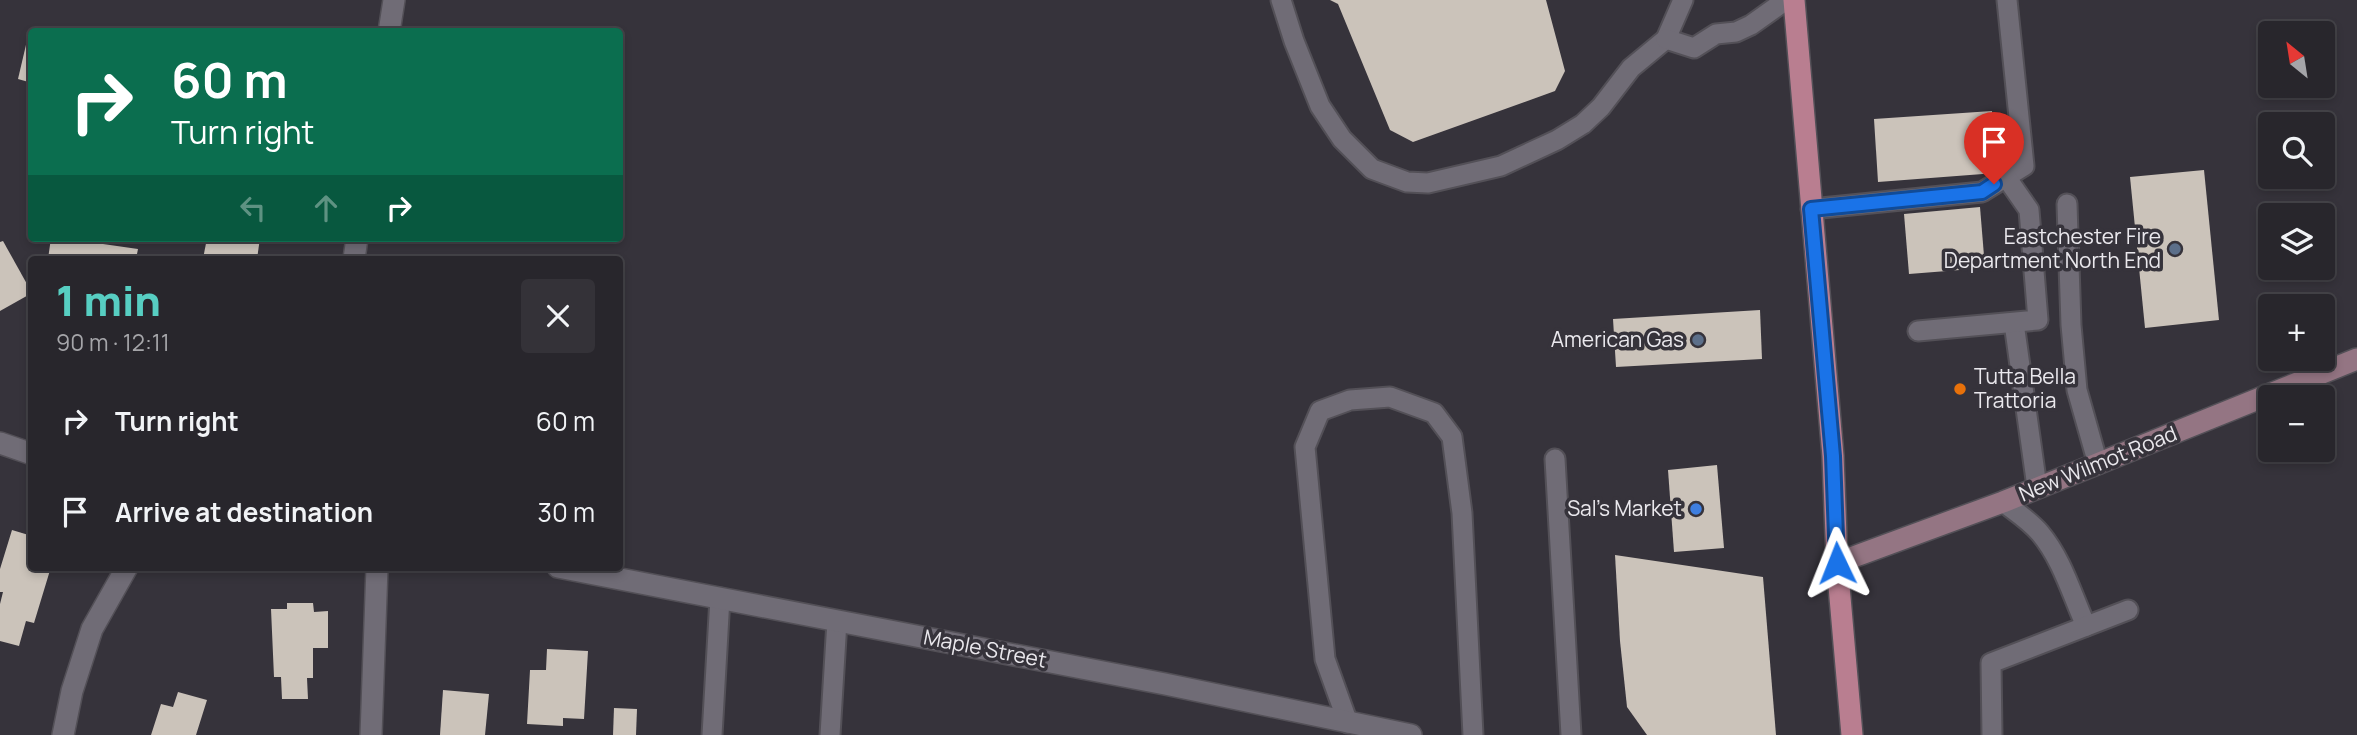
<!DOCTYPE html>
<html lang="en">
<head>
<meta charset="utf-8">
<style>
	body { margin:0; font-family:Manrope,sans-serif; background:#343238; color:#f1f3f6; height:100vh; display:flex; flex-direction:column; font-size:26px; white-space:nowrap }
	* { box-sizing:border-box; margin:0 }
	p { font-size:23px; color:#a5a5a9 }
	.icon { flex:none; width:38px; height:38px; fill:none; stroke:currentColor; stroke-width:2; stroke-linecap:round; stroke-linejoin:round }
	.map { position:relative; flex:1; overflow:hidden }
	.details { position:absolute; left:28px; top:256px; width:595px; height:315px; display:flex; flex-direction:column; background:#28262c; border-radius:7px; box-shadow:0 4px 10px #0003,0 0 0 2px #444348 }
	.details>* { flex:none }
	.banner { position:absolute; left:28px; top:28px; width:595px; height:214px; border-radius:7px; box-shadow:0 4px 10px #0003,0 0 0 2px #444348; background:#0b6e4f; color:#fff; overflow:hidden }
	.needle { width:46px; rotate:330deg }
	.fabs { position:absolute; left:2258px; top:21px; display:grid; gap:14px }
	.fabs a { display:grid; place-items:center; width:77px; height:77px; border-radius:7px; background:#28262c; box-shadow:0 4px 10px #0003,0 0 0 2px #444348; font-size:35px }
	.pin { position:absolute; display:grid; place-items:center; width:60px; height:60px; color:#fff; margin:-72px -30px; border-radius:50% 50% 50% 0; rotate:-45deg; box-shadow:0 0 7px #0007 }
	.pin .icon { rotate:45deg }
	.me { position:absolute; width:77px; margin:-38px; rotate:358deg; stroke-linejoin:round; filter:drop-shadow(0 0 5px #0008) }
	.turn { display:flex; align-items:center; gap:24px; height:147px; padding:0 28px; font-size:32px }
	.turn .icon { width:91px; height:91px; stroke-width:2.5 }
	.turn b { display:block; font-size:49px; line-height:60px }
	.lanes { display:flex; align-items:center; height:66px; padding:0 28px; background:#0003; justify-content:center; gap:35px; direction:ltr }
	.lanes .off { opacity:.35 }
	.round { display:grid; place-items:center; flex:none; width:74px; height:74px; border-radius:7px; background:#343238 }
	.headline { display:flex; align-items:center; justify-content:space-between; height:119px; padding:0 28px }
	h1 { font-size:42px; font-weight:800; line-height:52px; color:#57cec2 }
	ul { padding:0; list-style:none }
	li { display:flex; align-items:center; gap:21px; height:91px; padding:0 28px }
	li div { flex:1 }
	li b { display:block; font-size:26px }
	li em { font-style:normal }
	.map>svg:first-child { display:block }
	.building { fill:#cbc3ba }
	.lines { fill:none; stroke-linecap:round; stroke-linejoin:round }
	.lane-casing { stroke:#535057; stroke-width:23 }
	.street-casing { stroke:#535057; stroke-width:24 }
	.secondary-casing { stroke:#535057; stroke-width:24 }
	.primary-casing { stroke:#535057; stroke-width:24 }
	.lane { stroke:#706c76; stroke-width:19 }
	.street { stroke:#706c76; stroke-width:21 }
	.secondary { stroke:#947583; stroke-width:21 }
	.primary { stroke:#b97e90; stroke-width:21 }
	.route-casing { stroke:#114b97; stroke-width:18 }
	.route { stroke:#1a73e8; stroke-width:12 }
	.service-dot { fill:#5c6f8a; stroke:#36333b; stroke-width:2.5 }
	.food-dot { fill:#e8710a; stroke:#36333b; stroke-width:2.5 }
	.shop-dot { fill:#3f7fe0; stroke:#36333b; stroke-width:2.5 }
	.labels { text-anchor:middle; stroke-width:7; stroke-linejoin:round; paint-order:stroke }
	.poi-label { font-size:21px; fill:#eae8ed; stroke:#36333b; text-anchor:end }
	.street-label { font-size:21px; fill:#eae8ed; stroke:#36333b }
</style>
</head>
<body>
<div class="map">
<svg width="2357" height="735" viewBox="0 0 2357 735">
	<rect width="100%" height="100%" fill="#36333b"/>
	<g class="building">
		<path d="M 1330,0 L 1546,0 L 1565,71 L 1555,91 L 1413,142 L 1390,130 L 1338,4 Z"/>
		<path d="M 29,32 L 32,32 L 32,83 L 18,79 Z"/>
		<path d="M 1992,111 L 1996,173 L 1878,182 L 1874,119 Z"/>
		<path d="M 2204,170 L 2219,320 L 2145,328 L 2130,177 Z"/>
		<path d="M 1980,207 L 1985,268 L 1909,274 L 1904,214 Z"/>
		<path d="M 51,238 L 104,238 L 103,244 L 138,249 L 136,259 L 48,259 Z"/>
		<path d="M 207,238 L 260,238 L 257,259 L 203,259 Z"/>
		<path d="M 3,241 L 32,293 L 0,311 L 0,242 Z"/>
		<path d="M 1760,310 L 1762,359 L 1616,367 L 1613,319 Z"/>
		<path d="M 1717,465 L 1724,548 L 1674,552 L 1668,470 Z"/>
		<path d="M 12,530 L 32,536 L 32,567 L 51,567 L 34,623 L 26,621 L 19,646 L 0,641 L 0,604 L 3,592 L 0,592 L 0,569 Z"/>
		<path d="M 1615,555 L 1763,577 L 1776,735 L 1647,735 L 1627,707 L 1620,641 Z"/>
		<path d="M 287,603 L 313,603 L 314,612 L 328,611 L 328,648 L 313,648 L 313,678 L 307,678 L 308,699 L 282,699 L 281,677 L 274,677 L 271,609 L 287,609 Z"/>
		<path d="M 547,649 L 588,651 L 584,719 L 563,718 L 563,726 L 527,724 L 530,670 L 546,670 Z"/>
		<path d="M 443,690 L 489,694 L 485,735 L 440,735 Z"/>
		<path d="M 178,692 L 207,700 L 196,735 L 151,735 L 161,704 L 173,707 Z"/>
		<path d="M 614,708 L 637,709 L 636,735 L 613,735 Z"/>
	</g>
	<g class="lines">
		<g class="lane-casing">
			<g id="lane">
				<path d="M 1281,0 L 1294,41 L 1320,106 L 1342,139 L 1372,169 L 1407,182 L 1428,183 L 1501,166 L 1557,140 L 1583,124 L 1601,107 L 1631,68 L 1666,39 L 1683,0"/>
				<path d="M 1666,39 L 1694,48 L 1716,34 L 1736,32 L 1751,25 L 1786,0"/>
				<path d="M 2067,204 L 2071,325 L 2077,390 L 2098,464"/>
				<path d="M 1811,209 L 1982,192 L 2024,166 L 2007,0"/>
				<path d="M 2014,323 L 2037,487"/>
				<path d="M 1918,331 L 2038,320 L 2029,210 L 2006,177"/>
				<path d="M 1555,459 L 1571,735"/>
				<path d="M 2003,502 C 2016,512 2030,521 2040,533 C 2062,559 2072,595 2086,626"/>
				<path d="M 1348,723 L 1325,659 L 1305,447 L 1320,411 L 1350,400 L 1390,397 L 1434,413 L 1452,437 L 1462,513 L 1473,735"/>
				<path d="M 712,735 L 720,598"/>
				<path d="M 830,735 L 837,621"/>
				<path d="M 1992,735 L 1991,663 L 2128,610"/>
			</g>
		</g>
		<g class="street-casing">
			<g id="street">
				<path d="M 389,32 L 394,0"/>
				<path d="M 354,259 L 357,238"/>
				<path d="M 0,443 L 32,454"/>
				<path d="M 558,567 L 1165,684 L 1411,735"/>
				<path d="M 63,735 L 72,691 L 92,629 L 127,567"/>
				<path d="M 371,735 L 377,567"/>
			</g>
		</g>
		<g class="secondary-casing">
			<path id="secondary" d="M 1837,563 L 2003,502 L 2357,359"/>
		</g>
		<g class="primary-casing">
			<path id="primary" d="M 1794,0 L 1833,456 L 1837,563 L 1852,735"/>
		</g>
		<use href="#lane" class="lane"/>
		<use href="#street" class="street"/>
		<use href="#secondary" class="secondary"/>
		<use href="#primary" class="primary"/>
	</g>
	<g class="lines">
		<g class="route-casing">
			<path id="route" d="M 1837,563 L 1833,456 L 1811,209 L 1982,192 L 1994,184"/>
		</g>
		<use href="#route" class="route"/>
	</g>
	<g class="service-dot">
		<circle cx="2175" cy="249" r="7"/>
		<circle cx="1698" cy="340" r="7"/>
	</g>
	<circle class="food-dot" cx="1960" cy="389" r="7"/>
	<circle class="shop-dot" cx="1696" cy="509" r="7"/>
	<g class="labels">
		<g class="poi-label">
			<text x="2161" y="244">Eastchester Fire<tspan x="2161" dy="24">Department North End</tspan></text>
			<text x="1684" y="347">American Gas</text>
			<text x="1974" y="384" text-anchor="start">Tutta Bella<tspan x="1974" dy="24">Trattoria</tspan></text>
			<text x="1682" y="516">Sal's Market</text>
		</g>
		<g class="street-label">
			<text transform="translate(2098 464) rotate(-22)" y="7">New Wilmot Road</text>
			<text transform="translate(985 649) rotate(11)" y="7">Maple Street</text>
		</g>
	</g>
</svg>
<div class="fabs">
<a><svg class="needle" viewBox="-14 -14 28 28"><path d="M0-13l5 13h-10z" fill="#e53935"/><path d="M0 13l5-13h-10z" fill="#a5a5a9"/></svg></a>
<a><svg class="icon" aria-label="search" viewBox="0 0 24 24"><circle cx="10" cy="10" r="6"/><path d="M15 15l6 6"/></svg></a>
<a><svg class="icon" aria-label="layers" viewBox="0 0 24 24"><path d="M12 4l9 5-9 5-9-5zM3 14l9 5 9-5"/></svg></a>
<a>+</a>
<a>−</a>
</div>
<div class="pin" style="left:1994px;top:184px;background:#d93025"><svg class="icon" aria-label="arrive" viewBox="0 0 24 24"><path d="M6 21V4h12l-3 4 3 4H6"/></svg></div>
<svg class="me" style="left:1837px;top:563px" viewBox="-20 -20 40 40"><path d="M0-17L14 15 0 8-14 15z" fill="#1a73e8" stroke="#fff" stroke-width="4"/></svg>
<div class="banner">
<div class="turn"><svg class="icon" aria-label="right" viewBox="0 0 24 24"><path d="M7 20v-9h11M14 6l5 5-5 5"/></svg><div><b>60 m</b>Turn right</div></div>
<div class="lanes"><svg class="icon off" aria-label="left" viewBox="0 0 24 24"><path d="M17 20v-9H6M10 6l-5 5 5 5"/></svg><svg class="icon off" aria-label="ahead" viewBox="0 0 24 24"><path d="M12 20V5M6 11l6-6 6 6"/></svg><svg class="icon" aria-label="right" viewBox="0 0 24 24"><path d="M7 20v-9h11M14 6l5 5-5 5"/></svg></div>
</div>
<section class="details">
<div class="headline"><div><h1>1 min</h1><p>90 m · 12:11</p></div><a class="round"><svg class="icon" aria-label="close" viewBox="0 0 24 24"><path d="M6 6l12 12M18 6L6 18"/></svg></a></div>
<ul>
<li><svg class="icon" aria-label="right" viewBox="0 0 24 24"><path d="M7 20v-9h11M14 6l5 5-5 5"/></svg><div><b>Turn right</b></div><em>60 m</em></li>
<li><svg class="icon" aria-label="arrive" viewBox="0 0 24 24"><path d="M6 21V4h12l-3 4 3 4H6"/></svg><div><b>Arrive at destination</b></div><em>30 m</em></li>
</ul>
</section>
</div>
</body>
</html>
